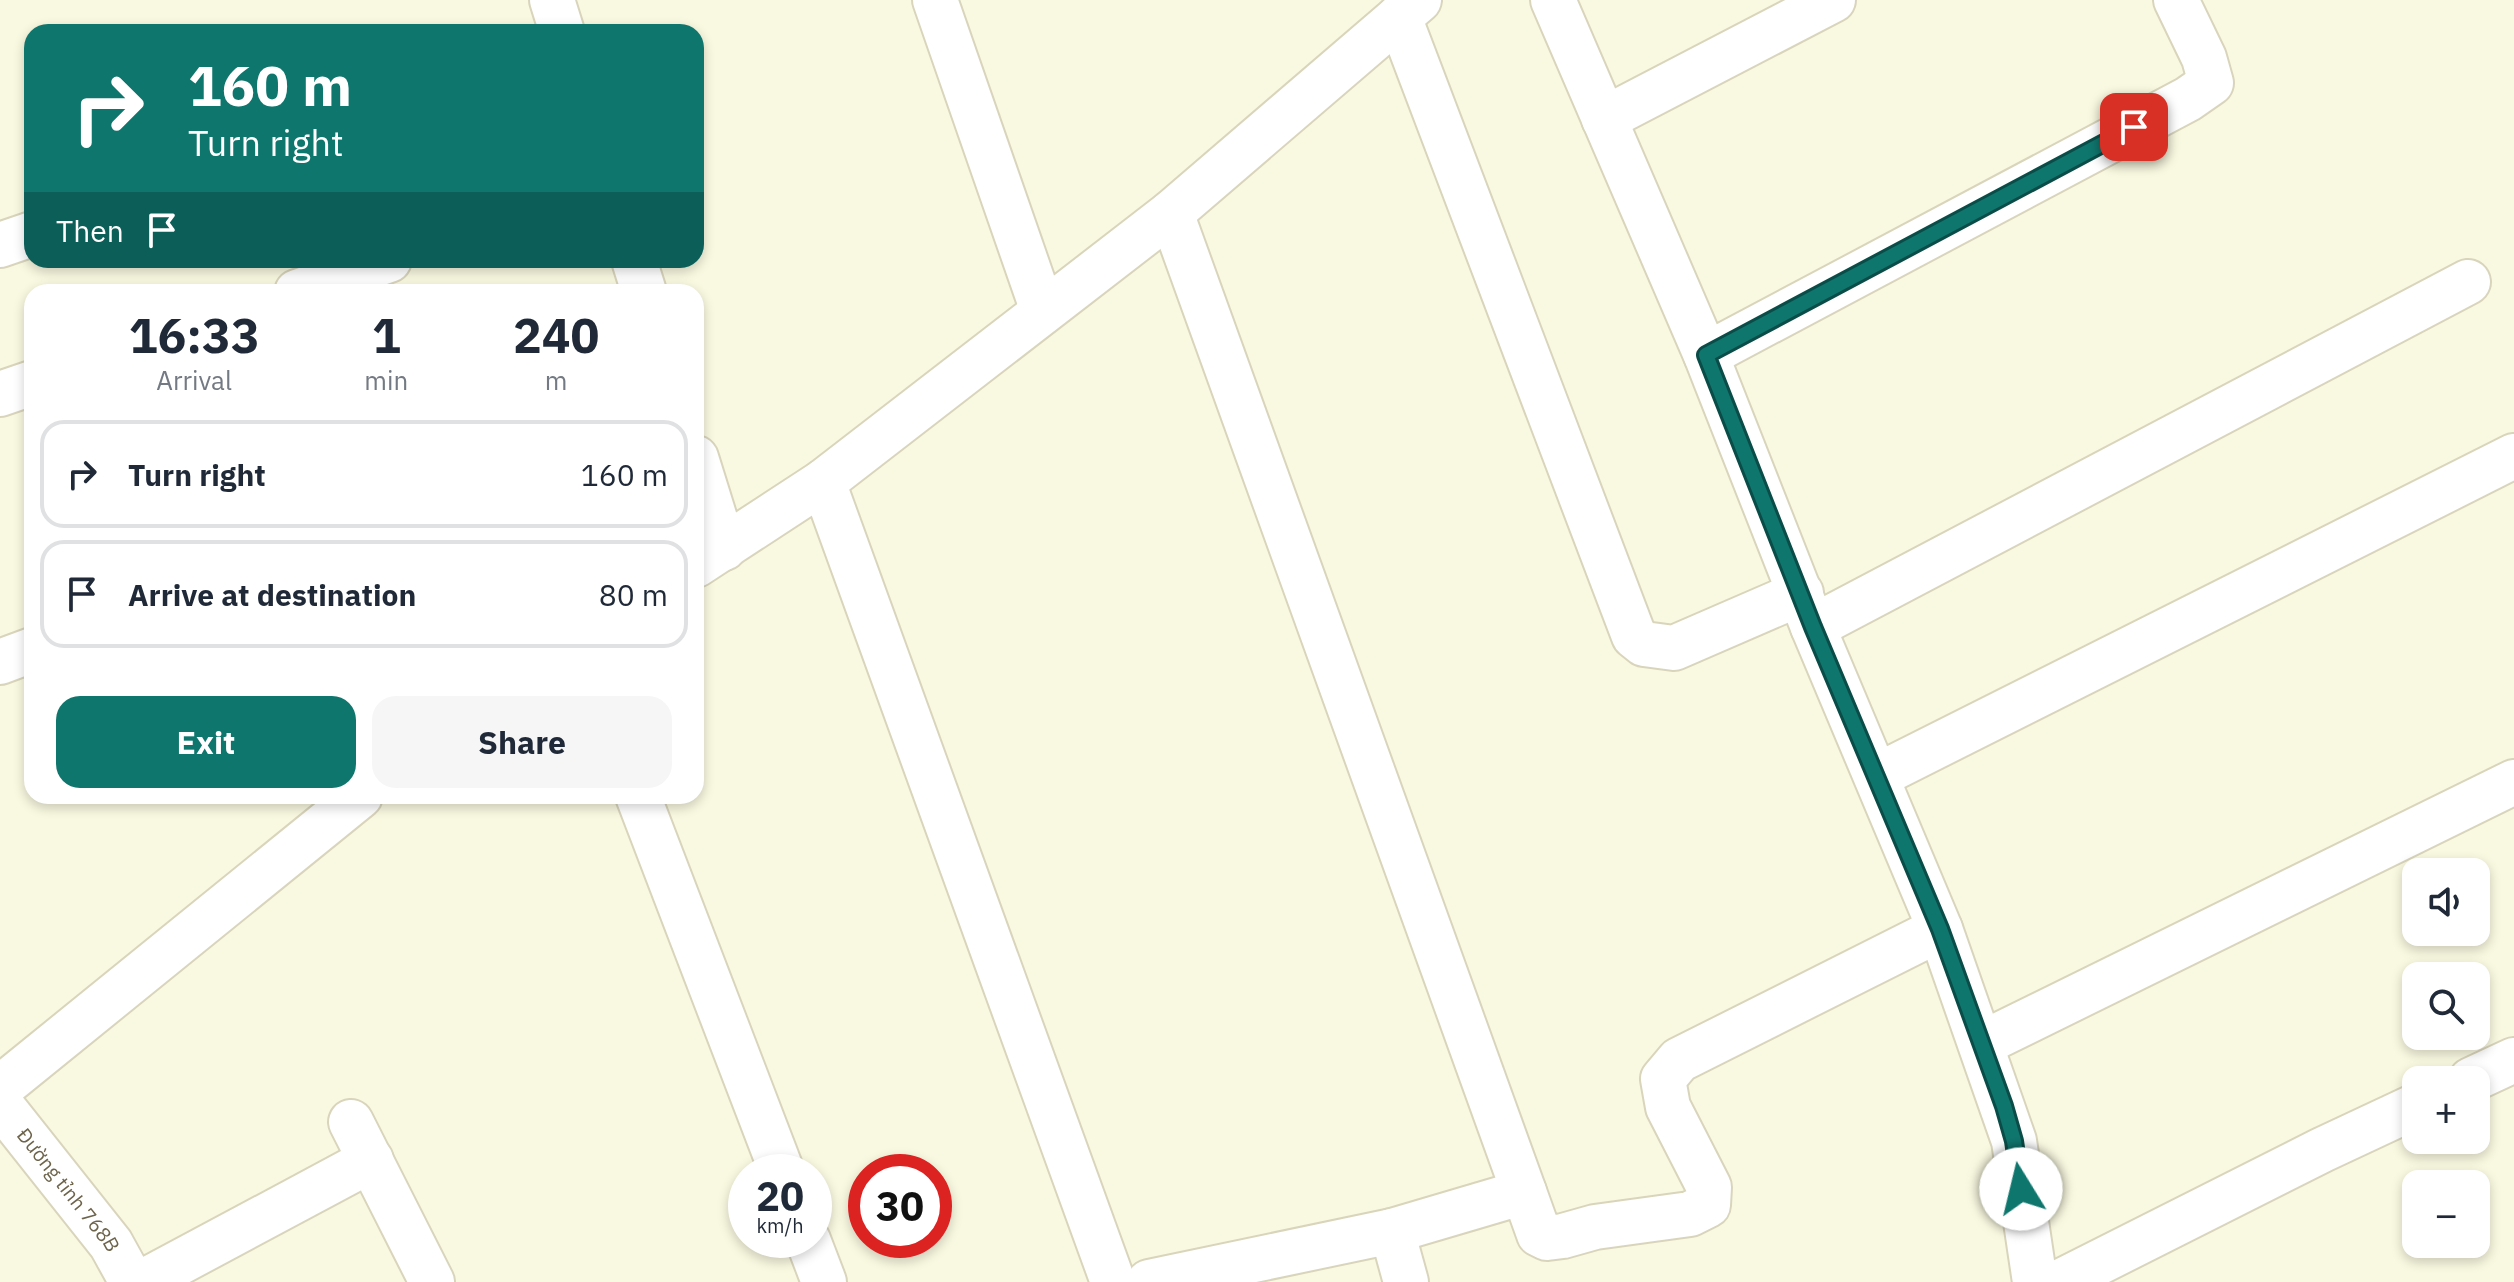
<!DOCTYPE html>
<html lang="en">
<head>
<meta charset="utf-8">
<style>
	body { margin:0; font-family:"IBM Plex Sans",sans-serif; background:#f6f6f7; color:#1f2937; height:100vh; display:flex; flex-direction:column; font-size:30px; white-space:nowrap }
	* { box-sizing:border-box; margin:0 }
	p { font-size:26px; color:#747a83 }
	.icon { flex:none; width:44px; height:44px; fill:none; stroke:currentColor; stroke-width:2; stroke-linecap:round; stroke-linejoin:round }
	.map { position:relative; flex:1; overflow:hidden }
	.side { position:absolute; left:24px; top:284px; width:680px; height:520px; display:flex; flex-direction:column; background:#fff; border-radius:24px; box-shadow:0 4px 12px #0003 }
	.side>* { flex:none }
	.top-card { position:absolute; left:24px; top:24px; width:680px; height:244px; border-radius:24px; box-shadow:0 4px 12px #0003; background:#0f766e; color:#fff; overflow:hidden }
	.fabs { position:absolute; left:2402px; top:858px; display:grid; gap:16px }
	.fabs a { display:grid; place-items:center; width:88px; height:88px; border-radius:16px; background:#fff; box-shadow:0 4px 12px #0003; font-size:40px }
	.speed { position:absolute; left:728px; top:1154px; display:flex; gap:16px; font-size:40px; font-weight:700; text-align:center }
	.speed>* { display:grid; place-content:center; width:104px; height:104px; border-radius:50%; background:#fff; box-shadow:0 4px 12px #0003; line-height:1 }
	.speed small { font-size:20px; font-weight:400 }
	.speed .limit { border:12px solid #d22; background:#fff; color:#111 }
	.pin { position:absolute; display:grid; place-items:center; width:68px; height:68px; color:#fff; margin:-34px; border-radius:16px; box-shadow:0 4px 12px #0006 }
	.me { position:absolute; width:88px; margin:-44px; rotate:351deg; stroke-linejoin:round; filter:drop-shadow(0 0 6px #0008) }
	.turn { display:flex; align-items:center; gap:28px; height:168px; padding:0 32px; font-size:36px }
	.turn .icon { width:104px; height:104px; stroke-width:2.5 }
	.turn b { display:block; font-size:56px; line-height:68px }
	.then { display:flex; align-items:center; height:76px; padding:0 32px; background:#0003; gap:16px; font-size:30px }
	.eta { display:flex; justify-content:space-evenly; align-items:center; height:136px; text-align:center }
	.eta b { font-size:48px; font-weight:700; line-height:56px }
	.primary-button { display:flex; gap:16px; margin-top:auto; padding:16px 32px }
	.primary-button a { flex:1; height:92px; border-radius:24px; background:#0f766e; color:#fff; font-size:32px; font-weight:700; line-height:92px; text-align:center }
	.primary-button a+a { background:#f6f6f7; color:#1f2937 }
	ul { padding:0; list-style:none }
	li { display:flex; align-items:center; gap:24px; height:108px; margin:0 16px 12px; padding:0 16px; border:4px solid #e0e1e3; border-radius:24px }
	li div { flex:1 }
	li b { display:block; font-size:30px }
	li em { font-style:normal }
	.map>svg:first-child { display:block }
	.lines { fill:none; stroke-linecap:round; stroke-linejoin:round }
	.minor-casing { stroke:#d9d5bc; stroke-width:48 }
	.minor { stroke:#fff; stroke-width:44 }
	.route-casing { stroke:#0a4d48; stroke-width:20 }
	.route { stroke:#0f766e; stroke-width:14 }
	.labels { text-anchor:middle; stroke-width:6; stroke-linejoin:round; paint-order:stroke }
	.street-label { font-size:20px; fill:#6d644b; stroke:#fdfce7 }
</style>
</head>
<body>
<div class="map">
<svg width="2514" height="1282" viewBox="0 0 2514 1282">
	<rect width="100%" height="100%" fill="#f9f9e1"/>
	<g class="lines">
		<g class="minor-casing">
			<g id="minor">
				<path d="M 552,0 L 562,32"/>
				<path d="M 935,0 L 1043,311"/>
				<path d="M 1553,0 L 1706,355 L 1813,627 L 1940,929 L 2014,1141 L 2035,1282"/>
				<path d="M 1399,17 L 1634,636 L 1644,644 L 1674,648 L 1801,593"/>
				<path d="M 1604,119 L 1833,0"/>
				<path d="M 1171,213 L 1524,1192"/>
				<path d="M 0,245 L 32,234"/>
				<path d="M 634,260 L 644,292"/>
				<path d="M 297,292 L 389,260"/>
				<path d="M 1706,355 L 2188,99 L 2211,83 L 2204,58 L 2176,0"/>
				<path d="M 0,394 L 32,383"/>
				<path d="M 696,458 L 724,548"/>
				<path d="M 823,482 L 1113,1282"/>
				<path d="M 696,565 L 823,482 L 1171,213 L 1419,0"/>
				<path d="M 1813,627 L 2468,282"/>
				<path d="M 0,662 L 32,650"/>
				<path d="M 1877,776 L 2514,456"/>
				<path d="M 638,796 L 782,1172"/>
				<path d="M 1981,1044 L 2514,782"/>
				<path d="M 2471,1080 L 2514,1060"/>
				<path d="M 0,1088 L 360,796"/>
				<path id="s1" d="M 0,1104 L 111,1244 L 132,1282"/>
				<path d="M 351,1122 L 432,1282"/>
				<path d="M 1392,1231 L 1406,1282"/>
				<path d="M 808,1240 L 824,1282"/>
				<path d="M 143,1282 L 371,1160"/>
				<path d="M 1149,1282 L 1392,1231 L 1524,1192 L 1539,1234 L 1547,1238 L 1563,1236 L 1595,1227 L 1690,1214 L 1708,1205 L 1709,1187 L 1668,1107 L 1663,1079 L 1679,1060 L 1940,929"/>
				<path d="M 2060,1282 L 2322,1150 L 2416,1106"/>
			</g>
		</g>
		<use href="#minor" class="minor"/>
	</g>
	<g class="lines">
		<g class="route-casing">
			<path id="route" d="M 2021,1189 L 2014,1141 L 2004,1106 L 1940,929 L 1813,627 L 1706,355 L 2134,127"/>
		</g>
		<use href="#route" class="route"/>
	</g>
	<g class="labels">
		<g class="street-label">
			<text dy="7" stroke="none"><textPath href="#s1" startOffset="110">Đường tỉnh 768B</textPath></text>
		</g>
	</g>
</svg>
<div class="fabs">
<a><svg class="icon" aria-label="sound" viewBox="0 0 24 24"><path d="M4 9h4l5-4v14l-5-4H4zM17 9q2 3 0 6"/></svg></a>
<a><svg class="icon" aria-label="search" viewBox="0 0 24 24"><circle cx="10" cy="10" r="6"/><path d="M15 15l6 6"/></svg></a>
<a>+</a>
<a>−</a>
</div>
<div class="speed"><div>20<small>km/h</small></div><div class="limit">30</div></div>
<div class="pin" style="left:2134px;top:127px;background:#d93025"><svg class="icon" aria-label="arrive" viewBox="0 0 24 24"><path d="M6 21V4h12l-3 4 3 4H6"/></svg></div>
<svg class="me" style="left:2021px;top:1189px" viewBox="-20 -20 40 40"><circle r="19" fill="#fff"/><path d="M0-13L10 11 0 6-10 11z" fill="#0f766e"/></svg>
<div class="top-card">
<div class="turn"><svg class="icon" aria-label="right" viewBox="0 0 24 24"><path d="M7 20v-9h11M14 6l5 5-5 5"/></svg><div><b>160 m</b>Turn right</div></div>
<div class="then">Then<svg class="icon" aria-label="arrive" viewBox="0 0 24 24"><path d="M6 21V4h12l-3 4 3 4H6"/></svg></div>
</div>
<section class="side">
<div class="eta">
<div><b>16:33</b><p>Arrival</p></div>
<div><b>1</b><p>min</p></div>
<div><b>240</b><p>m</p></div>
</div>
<ul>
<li><svg class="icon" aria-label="right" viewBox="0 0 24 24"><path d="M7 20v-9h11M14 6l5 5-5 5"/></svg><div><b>Turn right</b></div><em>160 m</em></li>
<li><svg class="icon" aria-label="arrive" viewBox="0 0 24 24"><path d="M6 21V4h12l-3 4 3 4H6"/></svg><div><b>Arrive at destination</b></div><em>80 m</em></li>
</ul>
<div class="primary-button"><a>Exit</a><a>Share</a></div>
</section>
</div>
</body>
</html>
